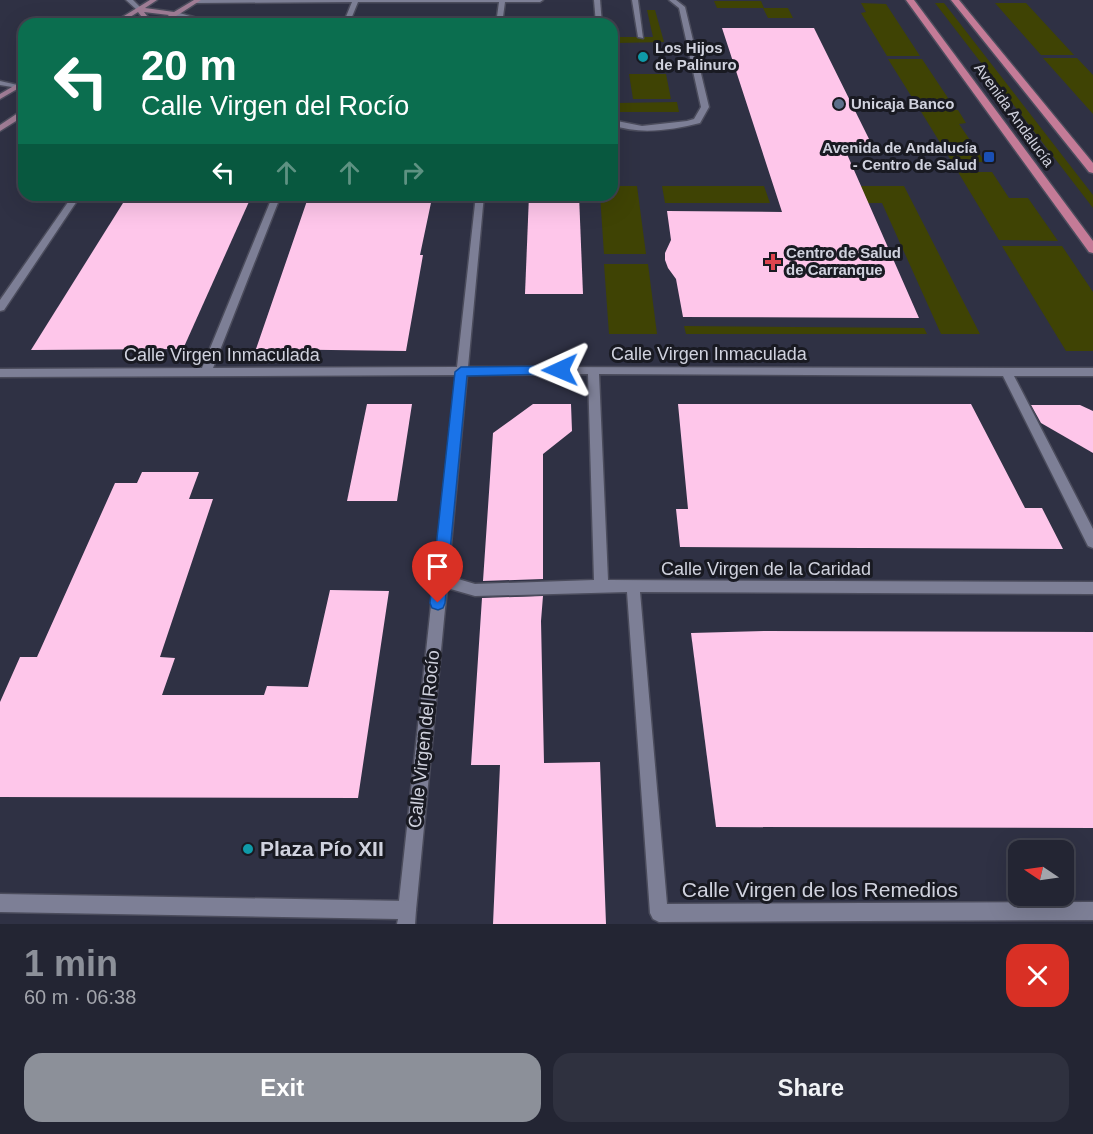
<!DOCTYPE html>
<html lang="en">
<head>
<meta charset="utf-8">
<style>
	body { margin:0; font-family:Helvetica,sans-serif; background:#2f313f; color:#f1f3f6; height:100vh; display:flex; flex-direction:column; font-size:22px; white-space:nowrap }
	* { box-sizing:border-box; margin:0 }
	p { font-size:20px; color:#a3a5ac }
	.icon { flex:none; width:33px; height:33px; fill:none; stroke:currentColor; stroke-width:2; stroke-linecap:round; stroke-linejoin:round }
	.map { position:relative; height:924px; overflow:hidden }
	.details { display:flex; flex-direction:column; background:#232533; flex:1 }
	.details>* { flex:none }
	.hud { position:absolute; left:18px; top:18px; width:600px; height:183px; border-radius:18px; box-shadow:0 6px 24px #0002,0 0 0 2px #40424e; background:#0b6e4f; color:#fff; overflow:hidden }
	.needle { width:39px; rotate:283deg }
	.fabs { position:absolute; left:1008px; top:840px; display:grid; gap:12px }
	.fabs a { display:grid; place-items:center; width:66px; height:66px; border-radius:12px; background:#232533; box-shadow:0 6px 24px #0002,0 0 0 2px #40424e; font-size:30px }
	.pin { position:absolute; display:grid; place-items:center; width:51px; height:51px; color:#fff; margin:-62px -26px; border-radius:50% 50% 50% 0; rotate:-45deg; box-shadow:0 0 6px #0007 }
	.pin .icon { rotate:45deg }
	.me { position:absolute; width:66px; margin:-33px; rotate:269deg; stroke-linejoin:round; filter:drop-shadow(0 0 4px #0008) }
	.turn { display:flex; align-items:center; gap:21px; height:126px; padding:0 24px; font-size:27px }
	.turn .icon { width:78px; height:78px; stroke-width:2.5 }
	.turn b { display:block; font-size:42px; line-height:51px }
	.lanes { display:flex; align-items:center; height:57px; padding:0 24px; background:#0003; justify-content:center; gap:30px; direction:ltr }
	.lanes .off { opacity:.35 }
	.round { display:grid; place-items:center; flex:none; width:63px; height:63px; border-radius:18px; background:#2f313f }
	.overview { display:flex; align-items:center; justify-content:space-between; height:102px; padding:0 24px }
	h1 { font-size:36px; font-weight:700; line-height:45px; color:#8c9099 }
	.cta { display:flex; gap:12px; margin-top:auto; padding:12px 24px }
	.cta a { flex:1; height:69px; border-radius:18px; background:#8c9099; color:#fff; font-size:24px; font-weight:700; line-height:69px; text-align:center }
	.cta a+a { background:#2f313f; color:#f1f3f6 }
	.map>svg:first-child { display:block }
	.green { fill:#3f4304 }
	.building { fill:#fec6ea }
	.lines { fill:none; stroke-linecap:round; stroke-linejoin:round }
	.service-casing { stroke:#4b4c5c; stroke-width:3 }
	.minor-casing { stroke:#4b4c5c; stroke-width:3 }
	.tertiary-casing { stroke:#4b4c5c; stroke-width:3 }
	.secondary-casing { stroke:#4b4c5c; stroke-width:3 }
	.primary-casing { stroke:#4b4c5c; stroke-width:3 }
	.service { fill:#7d7f96; fill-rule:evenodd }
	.minor { fill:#7d7f96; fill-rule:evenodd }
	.tertiary { fill:#7d7f96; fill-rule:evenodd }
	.secondary { fill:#a07d96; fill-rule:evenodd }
	.primary { fill:#c47b97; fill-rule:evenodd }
	.route { fill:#1a73e8; stroke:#114b97; stroke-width:1.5 }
	.culture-dot { fill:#0f9aa8; stroke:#191a22; stroke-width:2 }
	.service-dot { fill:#5c6f8a; stroke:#191a22; stroke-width:2 }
	.transit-dot { fill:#1a4fb4; stroke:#191a22; stroke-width:2 }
	.health-dot { fill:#e0444e; stroke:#191a22; stroke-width:2 }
	.labels { text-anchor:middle; stroke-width:6; stroke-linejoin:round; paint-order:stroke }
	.far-poi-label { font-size:15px; font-weight:bold; fill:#d0d2de; stroke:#191a22; text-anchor:start }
	.far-street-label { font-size:15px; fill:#d0d2de; stroke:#191a22 }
	.street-label { font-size:18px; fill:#d0d2de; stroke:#191a22 }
	.near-poi-label { font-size:21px; font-weight:bold; fill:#d0d2de; stroke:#191a22; text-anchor:start }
	.near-street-label { font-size:21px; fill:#d0d2de; stroke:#191a22 }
</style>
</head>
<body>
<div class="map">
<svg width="1093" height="924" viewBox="0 0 1093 924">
	<rect width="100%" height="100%" fill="#2f3144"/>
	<g class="green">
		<path d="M 714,1 L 761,1 L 764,8 L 788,8 L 793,18 L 768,18 L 763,8 L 717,8 Z"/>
		<path d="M 861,3 L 886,4 L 920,56 L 887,56 L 861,13 L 866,12 Z"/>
		<path d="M 935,3 L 944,3 L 1093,195 L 1093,208 Z"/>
		<path d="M 995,3 L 1026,3 L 1074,55 L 1041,55 Z"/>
		<path d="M 647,10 L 655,10 L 664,42 L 617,43 L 616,37 L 653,37 Z"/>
		<path d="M 1043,58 L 1077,58 L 1093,75 L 1093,114 Z"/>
		<path d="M 888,59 L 922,59 L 954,107 L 918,107 Z"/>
		<path d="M 629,74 L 666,74 L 671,99 L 633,99 Z"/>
		<path d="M 677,102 L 679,112 L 619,112 L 617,103 Z"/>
		<path d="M 920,110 L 958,110 L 966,123 L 959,124 L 985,162 L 952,162 Z"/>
		<path d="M 958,172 L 992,172 L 1009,198 L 1028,198 L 1058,241 L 999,240 Z"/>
		<path d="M 612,186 L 637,186 L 646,254 L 604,254 L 600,195 L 612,195 Z"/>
		<path d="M 662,186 L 764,186 L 770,203 L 665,203 Z"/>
		<path d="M 775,186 L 904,186 L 980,334 L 941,334 L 882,203 L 780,203 Z"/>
		<path d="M 1002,246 L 1062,246 L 1093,292 L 1093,351 L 1066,351 Z"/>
		<path d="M 604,264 L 648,264 L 657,334 L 609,334 Z"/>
		<path d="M 684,326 L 924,328 L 927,334 L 686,334 Z"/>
	</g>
	<g class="building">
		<path d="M 722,28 L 814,28 L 872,145 L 843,145 L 919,318 L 683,317 L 676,279 L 668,268 L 665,260 L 665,253 L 671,240 L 667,211 L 782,212 Z"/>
		<path d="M 128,195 L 252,195 L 183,349 L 31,350 Z"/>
		<path d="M 309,195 L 429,195 L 428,198 L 432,198 L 420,255 L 423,255 L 406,351 L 256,349 Z"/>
		<path d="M 529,195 L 579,195 L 583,294 L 525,294 Z"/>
		<path d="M 367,404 L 412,404 L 397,501 L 347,501 Z"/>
		<path d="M 533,404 L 571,404 L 572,431 L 543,454 L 543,579 L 483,581 L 493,433 Z"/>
		<path d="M 678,404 L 971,404 L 1025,508 L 1042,508 L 1063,549 L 680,547 L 676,509 L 688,509 Z"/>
		<path d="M 1031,405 L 1080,405 L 1093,411 L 1093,453 L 1041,423 Z"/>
		<path d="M 142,472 L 199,472 L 189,499 L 213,499 L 160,657 L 175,658 L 162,695 L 264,695 L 267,686 L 308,687 L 330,590 L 389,591 L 358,798 L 0,797 L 0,702 L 20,657 L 37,657 L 115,483 L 137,483 Z"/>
		<path d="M 543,596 L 541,621 L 544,763 L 600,762 L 606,924 L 493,924 L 500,765 L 471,765 L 482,598 Z"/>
		<path d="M 766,631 L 1093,632 L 1093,828 L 716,827 L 691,633 Z"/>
	</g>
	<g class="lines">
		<g class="service-casing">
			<path id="service" d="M 632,0 L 638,0 L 643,38 L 638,37 Z"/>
		</g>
		<g class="minor-casing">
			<g id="minor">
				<path d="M 126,0 L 133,0 L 142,9 L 137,10 Z"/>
				<path d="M 194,0 L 543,0 L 540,2 L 505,2 L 502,24 L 496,24 L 499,2 L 358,2 L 349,24 L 343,24 L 352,2 L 196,3 Z"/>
				<path d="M 594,0 L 600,0 L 602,24 L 596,24 Z"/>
				<path d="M 669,0 L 676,0 L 685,7 L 709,107 L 700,123 C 672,130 640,135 612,125 L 612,120 L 642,126 L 687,121 L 694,119 L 701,107 L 679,8 Z"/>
				<path d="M 176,12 L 197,18 L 198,19 L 195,24 L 189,24 L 191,20 L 174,15 L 173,14 Z"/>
				<path d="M 0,81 L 22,86 L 18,88 L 0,85 Z"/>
				<path d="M 73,195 L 81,195 L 4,310 L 0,311 L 0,300 Z"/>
				<path d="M 273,195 L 281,195 L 213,368 L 457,367 L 476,195 L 484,195 L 468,367 L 1093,368 L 1093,376 L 1014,376 L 1093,529 L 1093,548 L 1088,546 L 1003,376 L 599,374 L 608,580 L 1093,582 L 1093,594 L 640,592 L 667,904 L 1093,902 L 1093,920 L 659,922 L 653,919 L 650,913 L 627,592 L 475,596 L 447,588 L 416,910 L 413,916 L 407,919 L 401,916 L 398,910 L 456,375 L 0,377 L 0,369 L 202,368 ZM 588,374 L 594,580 L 475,584 L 448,576 L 467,375 Z"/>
			</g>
		</g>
		<g class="tertiary-casing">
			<path id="tertiary" d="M 0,894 L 407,901 L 413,904 L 416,910 L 415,924 L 397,924 L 398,919 L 0,912 Z"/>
		</g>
		<g class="secondary-casing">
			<g id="secondary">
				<path d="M 150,0 L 157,0 L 145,8 L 174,12 L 194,0 L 201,0 L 164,24 L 156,24 L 169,15 L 144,12 L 151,21 L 149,24 L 142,24 L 145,21 L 138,12 L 119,24 L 111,24 Z"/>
				<path d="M 24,80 L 24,85 L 0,99 L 0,94 Z"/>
				<path d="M 21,111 L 24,111 L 24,116 L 0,131 L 0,125 Z"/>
			</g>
		</g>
		<g class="primary-casing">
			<g id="primary">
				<path d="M 906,0 L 914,0 L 1093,241 L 1093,253 L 1089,252 Z"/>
				<path d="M 951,0 L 959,0 L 1093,163 L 1093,173 L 1089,172 Z"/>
			</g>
		</g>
		<use href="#service" class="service"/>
		<use href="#minor" class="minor"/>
		<use href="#tertiary" class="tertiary"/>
		<use href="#secondary" class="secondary"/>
		<use href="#primary" class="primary"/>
	</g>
	<path class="route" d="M 560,366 L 566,370 L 560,374 L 467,376 L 445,603 L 443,608 L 438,610 L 432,608 L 430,603 L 455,372 L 461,367 Z"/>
	<g class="culture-dot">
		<circle cx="643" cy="57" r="6"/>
		<circle cx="248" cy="849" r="6"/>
	</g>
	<circle class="service-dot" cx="839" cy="104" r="6"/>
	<rect class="transit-dot" x="983" y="151" width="12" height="12" rx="3"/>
	<path class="health-dot" d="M770 253h6v6h6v6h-6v6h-6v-6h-6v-6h6z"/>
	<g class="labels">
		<g class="far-poi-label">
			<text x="655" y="53">Los Hijos<tspan x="655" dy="17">de Palinuro</tspan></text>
			<text x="851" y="109">Unicaja Banco</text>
			<text x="977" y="153" text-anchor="end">Avenida de Andalucía<tspan x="977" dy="17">- Centro de Salud</tspan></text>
			<text x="786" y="258">Centro de Salud<tspan x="786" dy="17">de Carranque</tspan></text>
		</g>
		<g class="far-street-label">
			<text transform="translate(1014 115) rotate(54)" y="5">Avenida Andalucía</text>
		</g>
		<g class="street-label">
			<text x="709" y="360">Calle Virgen Inmaculada</text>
			<text x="222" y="361">Calle Virgen Inmaculada</text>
			<text x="766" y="575">Calle Virgen de la Caridad</text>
			<text transform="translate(424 739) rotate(-84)" y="6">Calle Virgen del Rocío</text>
		</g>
		<g class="near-poi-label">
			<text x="260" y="856">Plaza Pío XII</text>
		</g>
		<g class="near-street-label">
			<text x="820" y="897">Calle Virgen de los Remedios</text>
		</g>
	</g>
</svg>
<div class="fabs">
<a><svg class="needle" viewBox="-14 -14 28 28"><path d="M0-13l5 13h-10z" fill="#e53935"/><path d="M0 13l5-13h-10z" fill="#a3a5ac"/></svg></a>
</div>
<div class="pin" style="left:438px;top:603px;background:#d93025"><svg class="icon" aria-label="arrive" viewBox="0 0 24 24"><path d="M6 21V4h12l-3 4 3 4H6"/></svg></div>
<svg class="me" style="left:560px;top:370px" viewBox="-20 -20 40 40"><path d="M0-17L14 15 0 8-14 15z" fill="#1a73e8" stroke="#fff" stroke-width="4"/></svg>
<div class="hud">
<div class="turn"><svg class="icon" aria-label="left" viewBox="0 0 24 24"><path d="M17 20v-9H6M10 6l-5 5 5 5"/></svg><div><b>20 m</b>Calle Virgen del Rocío</div></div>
<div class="lanes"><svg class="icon" aria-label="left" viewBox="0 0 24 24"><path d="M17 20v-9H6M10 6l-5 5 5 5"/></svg><svg class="icon off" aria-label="ahead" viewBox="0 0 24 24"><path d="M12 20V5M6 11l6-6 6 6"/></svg><svg class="icon off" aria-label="ahead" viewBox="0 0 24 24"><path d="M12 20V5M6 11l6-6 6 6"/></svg><svg class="icon off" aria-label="right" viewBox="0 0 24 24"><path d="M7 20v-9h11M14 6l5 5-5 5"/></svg></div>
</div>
</div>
<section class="details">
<div class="overview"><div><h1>1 min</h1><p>60 m · 06:38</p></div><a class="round" style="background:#d93025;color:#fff"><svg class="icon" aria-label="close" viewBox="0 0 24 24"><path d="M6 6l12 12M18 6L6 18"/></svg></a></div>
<div class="cta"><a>Exit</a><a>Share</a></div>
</section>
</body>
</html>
